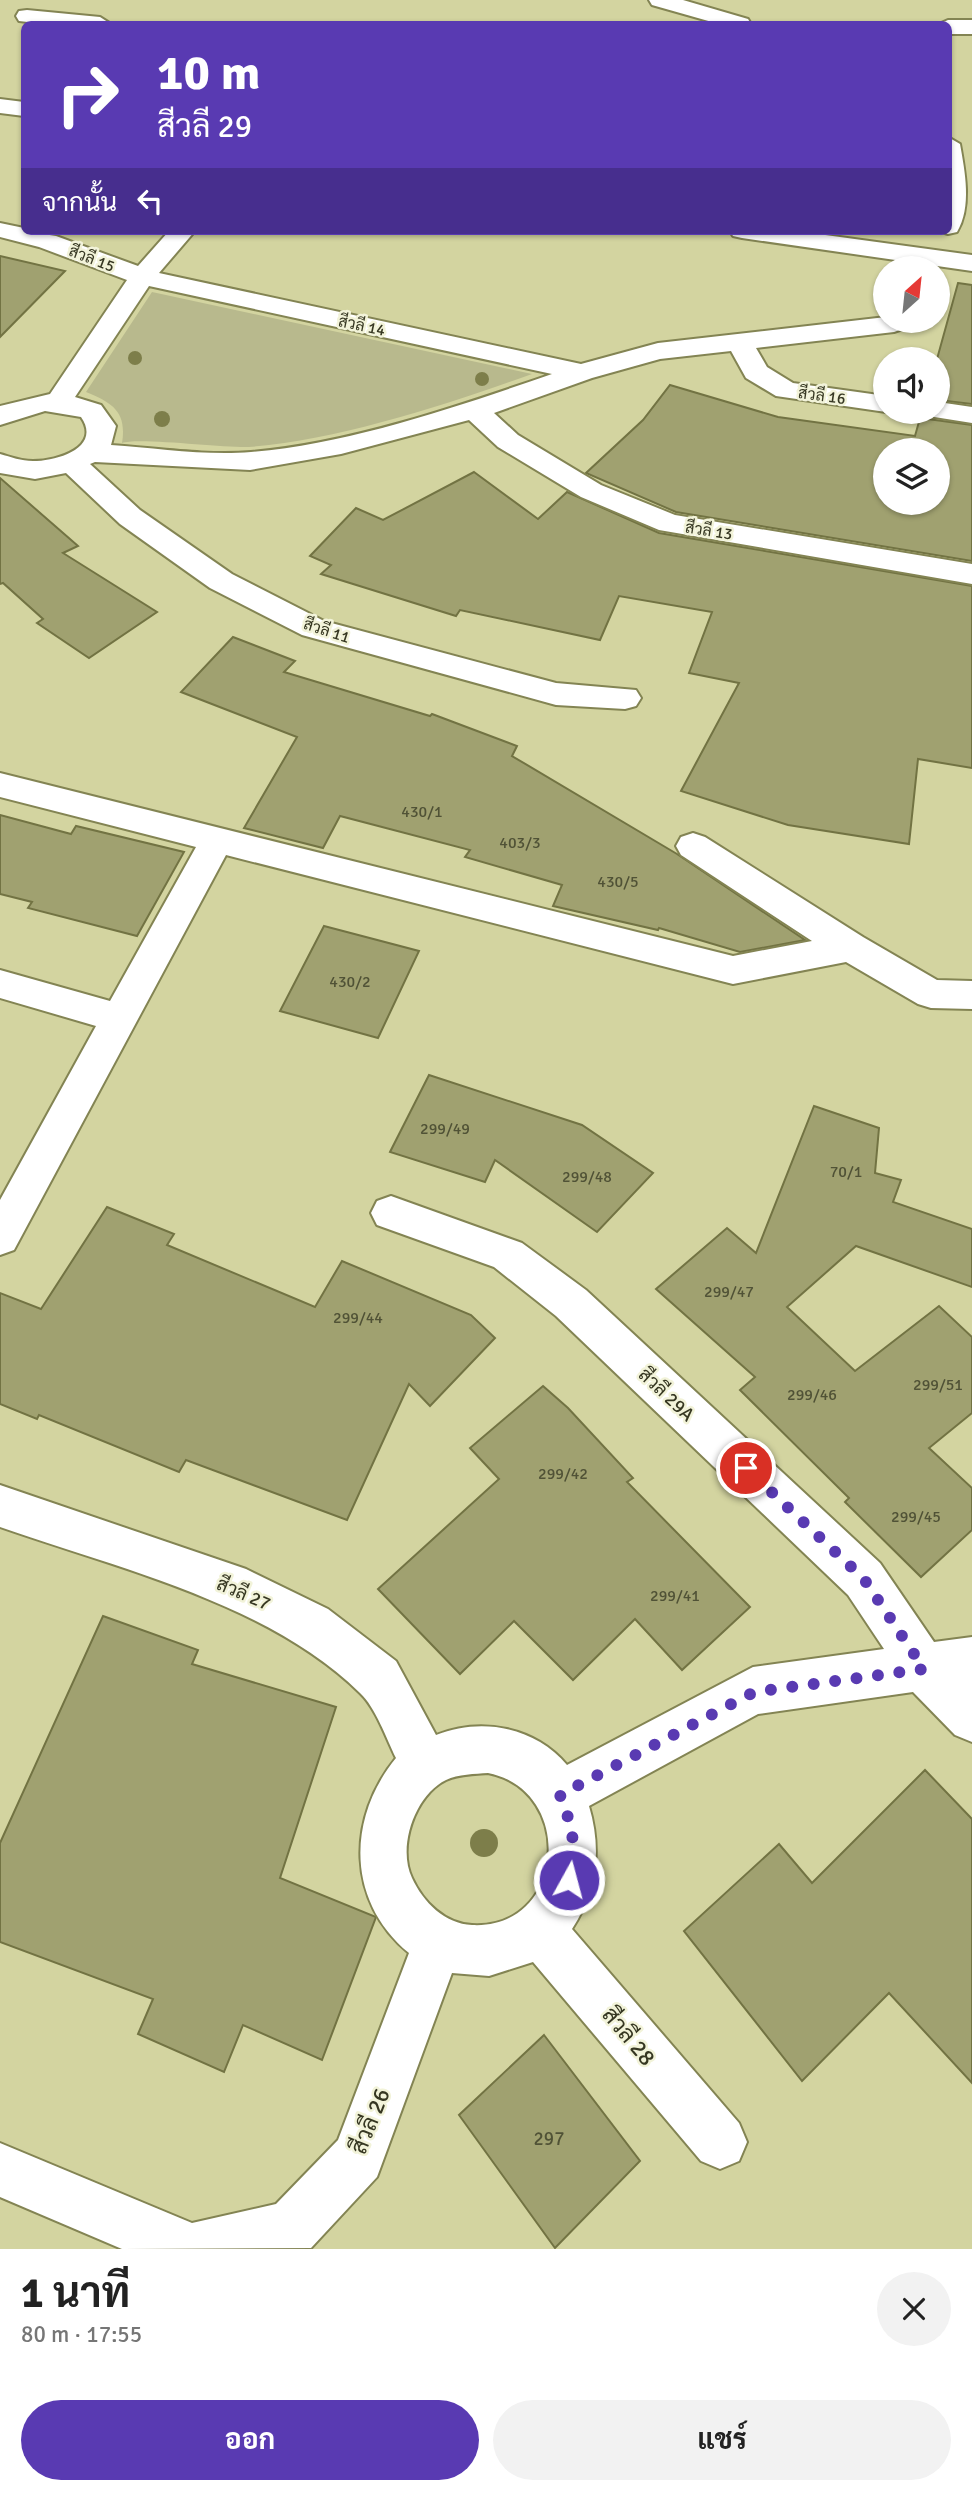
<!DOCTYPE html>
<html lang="th">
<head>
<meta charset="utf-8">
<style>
	body { margin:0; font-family:Signika,Sarabun,sans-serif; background:#f2f2f2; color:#222; height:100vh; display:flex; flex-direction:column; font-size:26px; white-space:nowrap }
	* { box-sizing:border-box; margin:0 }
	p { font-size:23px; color:#767676 }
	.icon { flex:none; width:38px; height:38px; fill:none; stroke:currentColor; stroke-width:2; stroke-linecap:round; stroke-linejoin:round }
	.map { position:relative; height:2249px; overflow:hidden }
	.side { display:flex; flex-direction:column; background:#fff; flex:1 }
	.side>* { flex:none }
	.guide { position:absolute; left:21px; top:21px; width:931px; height:214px; border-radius:10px; box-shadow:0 2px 5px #0004; background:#593ab2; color:#fff; overflow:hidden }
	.needle { width:46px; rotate:27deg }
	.fabs { position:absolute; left:873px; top:256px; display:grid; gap:14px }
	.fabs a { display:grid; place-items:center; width:77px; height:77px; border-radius:50%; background:#fff; box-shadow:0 2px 5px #0004; font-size:35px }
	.pin { position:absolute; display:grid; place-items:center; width:60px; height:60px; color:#fff; margin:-30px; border:4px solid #fff; border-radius:50%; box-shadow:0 2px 7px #0007 }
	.me { position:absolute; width:77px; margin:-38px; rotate:7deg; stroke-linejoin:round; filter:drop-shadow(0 0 5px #0008) }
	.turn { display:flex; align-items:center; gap:24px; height:147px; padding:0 21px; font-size:32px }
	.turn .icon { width:91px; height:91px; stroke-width:2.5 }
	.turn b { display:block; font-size:49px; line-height:60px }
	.then { display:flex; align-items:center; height:66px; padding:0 21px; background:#0003; gap:14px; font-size:26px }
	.round { display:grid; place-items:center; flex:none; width:74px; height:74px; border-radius:37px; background:#f2f2f2 }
	.summary { display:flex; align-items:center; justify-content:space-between; height:119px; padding:0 21px }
	h1 { font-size:42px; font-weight:700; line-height:52px }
	.primary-button { display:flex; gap:14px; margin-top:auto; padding:14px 21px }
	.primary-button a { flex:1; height:80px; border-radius:42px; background:#593ab2; color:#fff; font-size:28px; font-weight:700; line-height:80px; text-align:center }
	.primary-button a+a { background:#f2f2f2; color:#222 }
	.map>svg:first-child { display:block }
	.green { fill:#b8b98d }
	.building { fill:#a0a170; stroke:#727343; stroke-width:2; fill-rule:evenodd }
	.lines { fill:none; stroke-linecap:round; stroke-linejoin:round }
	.minor-casing { stroke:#838453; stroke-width:4 }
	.minor { fill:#fff; fill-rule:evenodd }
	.tree { fill:#7d7e4a }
	.route { stroke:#593ab2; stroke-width:12; stroke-dasharray:0 21.6 }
	.labels { text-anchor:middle; stroke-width:5; stroke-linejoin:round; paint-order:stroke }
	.far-street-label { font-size:16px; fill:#363722; stroke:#f2f3d9 }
	.number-label { font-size:16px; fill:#505236 }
	.street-label { font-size:19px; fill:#363722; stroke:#f2f3d9 }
	.near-number-label { font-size:19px; fill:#505236 }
	.near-street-label { font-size:23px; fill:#363722; stroke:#f2f3d9 }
</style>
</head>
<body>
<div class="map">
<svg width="972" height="2249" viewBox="0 0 972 2249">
	<rect width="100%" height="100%" fill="#d3d4a0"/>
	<path class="green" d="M 152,292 L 532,374 C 449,404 336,441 249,447 C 224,448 137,437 122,443 C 127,412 113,403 86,392 Z"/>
	<g class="building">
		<path d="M 0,256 L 65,271 L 0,337 Z"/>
		<path d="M 958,283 L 972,285 L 972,404 L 938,400 L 937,359 Z"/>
		<path d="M 670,385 L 778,417 L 915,436 L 922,411 L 928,419 L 972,425 L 972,561 L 676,512 L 586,473 L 643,420 ZM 886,450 L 938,450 L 938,502 L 886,502 Z"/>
		<path d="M 474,472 L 538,519 L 567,492 L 659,533 L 972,586 L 972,768 L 918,759 L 909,844 L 788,825 L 681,791 L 739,683 L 689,673 L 712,612 L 619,596 L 600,640 L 460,610 L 456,616 L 321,574 L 331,565 L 310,556 L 356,508 L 383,520 Z"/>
		<path d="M 0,478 L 78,546 L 63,553 L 157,612 L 89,658 L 37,623 L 43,619 L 3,583 L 0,584 Z"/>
		<path d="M 233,637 L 295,661 L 284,672 L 430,716 L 432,714 L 517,746 L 512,756 L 677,854 L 805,940 L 740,952 L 659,928 L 658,930 L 553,906 L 562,885 L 465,857 L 470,850 L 340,816 L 323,848 L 244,828 L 297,737 L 181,692 Z"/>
		<path d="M 0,815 L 71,834 L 76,826 L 184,852 L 137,936 L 28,908 L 32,902 L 0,894 Z"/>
		<path d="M 324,926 L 419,951 L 378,1038 L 280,1011 Z"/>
		<path d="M 429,1075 L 582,1125 L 653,1173 L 597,1232 L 495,1160 L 485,1182 L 390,1152 Z"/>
		<path d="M 814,1106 L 879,1128 L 875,1173 L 901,1180 L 893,1202 L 972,1229 L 972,1287 L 856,1246 L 787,1307 L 855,1371 L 939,1306 L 972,1337 L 972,1413 L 929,1448 L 972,1488 L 972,1530 L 921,1577 L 845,1502 L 849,1498 L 740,1390 L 755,1377 L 656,1289 L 727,1228 L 756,1253 Z"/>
		<path d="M 107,1207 L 174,1234 L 167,1245 L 315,1307 L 342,1261 L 471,1315 L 495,1338 L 430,1406 L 409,1384 L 347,1520 L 186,1460 L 179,1472 L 39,1415 L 37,1419 L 0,1404 L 0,1293 L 41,1309 Z"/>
		<path d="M 543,1386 L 568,1408 L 633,1478 L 627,1482 L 750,1607 L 682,1670 L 635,1619 L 573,1680 L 514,1621 L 460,1674 L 378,1589 L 499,1479 L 470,1448 Z"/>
		<path d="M 103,1616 L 198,1650 L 192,1664 L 336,1707 L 280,1878 L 376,1917 L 322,2060 L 243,2025 L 224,2072 L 138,2034 L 153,1999 L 0,1942 L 0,1843 Z"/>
		<path d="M 925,1770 L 972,1819 L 972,2083 L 889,1993 L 802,2081 L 684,1931 L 779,1844 L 812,1883 Z"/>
		<path d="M 544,2035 L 640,2161 L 555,2248 L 459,2115 Z"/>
	</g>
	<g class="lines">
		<g class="minor-casing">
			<g id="minor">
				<path d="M 649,0 L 683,0 L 748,19 L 751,24 L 719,24 L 652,5 Z"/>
				<path d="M 27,10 L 100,17 L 111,24 L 45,24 L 19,21 L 16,16 L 19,11 Z"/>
				<path d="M 948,20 L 972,20 L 972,34 L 948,34 L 948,24 L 939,24 Z"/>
				<path d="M 0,99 L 24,102 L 24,116 L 0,113 Z"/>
				<path d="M 948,137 L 960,144 C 965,172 972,207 957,232 L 948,234 L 938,231 L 948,231 Z"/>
				<path d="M 0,223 L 24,228 L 24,231 L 56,236 L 138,266 L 169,231 L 195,231 L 159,273 L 581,364 L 658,343 L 886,317 L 886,320 L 915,320 L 911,326 L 894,332 L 756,348 L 767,367 L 793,383 L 886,396 L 886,411 L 890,411 L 886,412 L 776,396 L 746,378 L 731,351 L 660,359 L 592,378 L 494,413 L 518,435 L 601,485 L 675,515 L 972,564 L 972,584 L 659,530 L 581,497 L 498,447 L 469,420 L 341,454 L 250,470 L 95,462 L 90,464 L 140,510 L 232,574 L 324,621 L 556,683 L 636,690 L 641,698 L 636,706 L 625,709 L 556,705 L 302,635 L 210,588 L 120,524 L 66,473 L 35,479 L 0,473 L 0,454 C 11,457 21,461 33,461 C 58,461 102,447 81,417 L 45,411 L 0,425 L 0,406 L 50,394 L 127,280 L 39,247 L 0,237 ZM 149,286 L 552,374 C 459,406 349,444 251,452 C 207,456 156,448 111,445 L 116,426 L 101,405 L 75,397 Z"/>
				<path d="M 730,231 L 796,231 L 972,255 L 972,271 L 742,238 L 733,236 Z"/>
				<path d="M 938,402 L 972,407 L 972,423 L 928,416 L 925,411 L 938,411 Z"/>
				<path d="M 0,773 L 733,956 L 812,941 L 681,855 L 676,846 L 681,837 L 693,833 L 705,837 L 863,937 L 937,980 L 972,981 L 972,1009 L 931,1008 L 918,1004 L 846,962 L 733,984 L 226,855 L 14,1250 L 0,1255 L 0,1200 L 96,1026 L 0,998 L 0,970 L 110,1001 L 196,847 L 0,797 Z"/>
				<path d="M 391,1196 L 522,1243 L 586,1290 L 880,1563 L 934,1642 L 972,1637 L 972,1742 L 955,1735 L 913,1692 L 758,1714 L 589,1806 C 602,1850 597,1890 572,1929 L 739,2123 L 747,2142 L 739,2161 L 720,2169 L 701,2161 L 533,1962 L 489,1976 L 452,1973 L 377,2177 L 311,2248 L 122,2249 L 0,2197 L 0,2143 L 192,2223 L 276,2204 L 338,2140 L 409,1953 C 346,1901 347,1818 396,1758 C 386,1738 376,1708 360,1693 C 268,1603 120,1569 0,1527 L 0,1485 L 246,1569 L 328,1609 L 396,1661 L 436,1735 C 482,1717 535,1727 567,1765 L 753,1667 L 884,1649 L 848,1595 L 556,1316 L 494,1267 L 377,1225 L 371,1213 L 377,1201 ZM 488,1773 C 577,1791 565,1930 472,1925 C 445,1924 423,1902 412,1878 C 397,1847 415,1795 446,1780 C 458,1774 475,1774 488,1773 Z"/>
			</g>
		</g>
		<use href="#minor" class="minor"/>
	</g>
	<g class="tree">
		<circle cx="135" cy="358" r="7"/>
		<circle cx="482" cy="379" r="7"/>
		<circle cx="162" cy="419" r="8"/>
		<circle cx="484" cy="1843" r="14"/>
	</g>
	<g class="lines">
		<path class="route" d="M 569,1880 C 578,1849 572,1825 560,1795 L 754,1692 L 924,1669 L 864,1579 L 746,1468"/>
	</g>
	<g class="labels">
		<g class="far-street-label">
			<text transform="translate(92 258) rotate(21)" y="6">สีวลี 15</text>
			<text transform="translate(362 325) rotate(12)" y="6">สีวลี 14</text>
			<text transform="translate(822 395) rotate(8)" y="6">สีวลี 16</text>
			<text transform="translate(709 530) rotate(9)" y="6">สีวลี 13</text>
			<text transform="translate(327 630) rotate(18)" y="6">สีวลี 11</text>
		</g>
		<g class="number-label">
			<text x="422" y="817">430/1</text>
			<text x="520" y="848">403/3</text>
			<text x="618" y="887">430/5</text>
			<text x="350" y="987">430/2</text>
			<text x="445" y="1134">299/49</text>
			<text x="846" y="1177">70/1</text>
			<text x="587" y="1182">299/48</text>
			<text x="729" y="1297">299/47</text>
			<text x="358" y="1323">299/44</text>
			<text x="938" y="1390">299/51</text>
			<text x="812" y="1400">299/46</text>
			<text x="563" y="1479">299/42</text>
			<text x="916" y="1522">299/45</text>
			<text x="675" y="1601">299/41</text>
		</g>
		<g class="street-label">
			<text transform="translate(667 1394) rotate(43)" y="7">สีวลี 29A</text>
			<text transform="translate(244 1593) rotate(23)" y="7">สีวลี 27</text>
		</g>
		<g class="near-number-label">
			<text x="549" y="2145">297</text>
		</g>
		<g class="near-street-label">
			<text transform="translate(629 2036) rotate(50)" y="8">สีวลี 28</text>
			<text transform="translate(370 2121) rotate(-68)" y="8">สีวลี 26</text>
		</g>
	</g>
</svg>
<div class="fabs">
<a><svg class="needle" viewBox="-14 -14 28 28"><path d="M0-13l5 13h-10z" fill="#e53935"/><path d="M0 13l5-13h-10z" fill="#767676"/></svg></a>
<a><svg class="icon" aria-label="sound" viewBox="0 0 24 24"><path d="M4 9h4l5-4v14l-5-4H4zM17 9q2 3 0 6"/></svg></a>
<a><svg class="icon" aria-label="layers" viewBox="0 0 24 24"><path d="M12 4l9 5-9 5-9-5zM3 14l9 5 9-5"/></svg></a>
</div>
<div class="pin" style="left:746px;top:1468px;background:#d93025"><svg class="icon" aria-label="arrive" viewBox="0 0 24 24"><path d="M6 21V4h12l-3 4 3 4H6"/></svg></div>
<svg class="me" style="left:569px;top:1880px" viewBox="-20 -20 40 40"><circle r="17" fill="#593ab2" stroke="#fff" stroke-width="3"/><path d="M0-11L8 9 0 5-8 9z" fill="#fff"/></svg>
<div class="guide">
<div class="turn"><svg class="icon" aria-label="right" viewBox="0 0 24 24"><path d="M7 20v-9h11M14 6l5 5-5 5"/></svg><div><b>10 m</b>สีวลี 29</div></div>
<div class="then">จากนั้น<svg class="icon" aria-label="left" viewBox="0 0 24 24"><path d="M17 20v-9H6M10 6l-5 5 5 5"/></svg></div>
</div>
</div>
<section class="side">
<div class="summary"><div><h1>1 นาที</h1><p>80 m · 17:55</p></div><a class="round"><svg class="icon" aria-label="close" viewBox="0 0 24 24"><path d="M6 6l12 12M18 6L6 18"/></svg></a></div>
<div class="primary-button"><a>ออก</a><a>แชร์</a></div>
</section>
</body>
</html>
